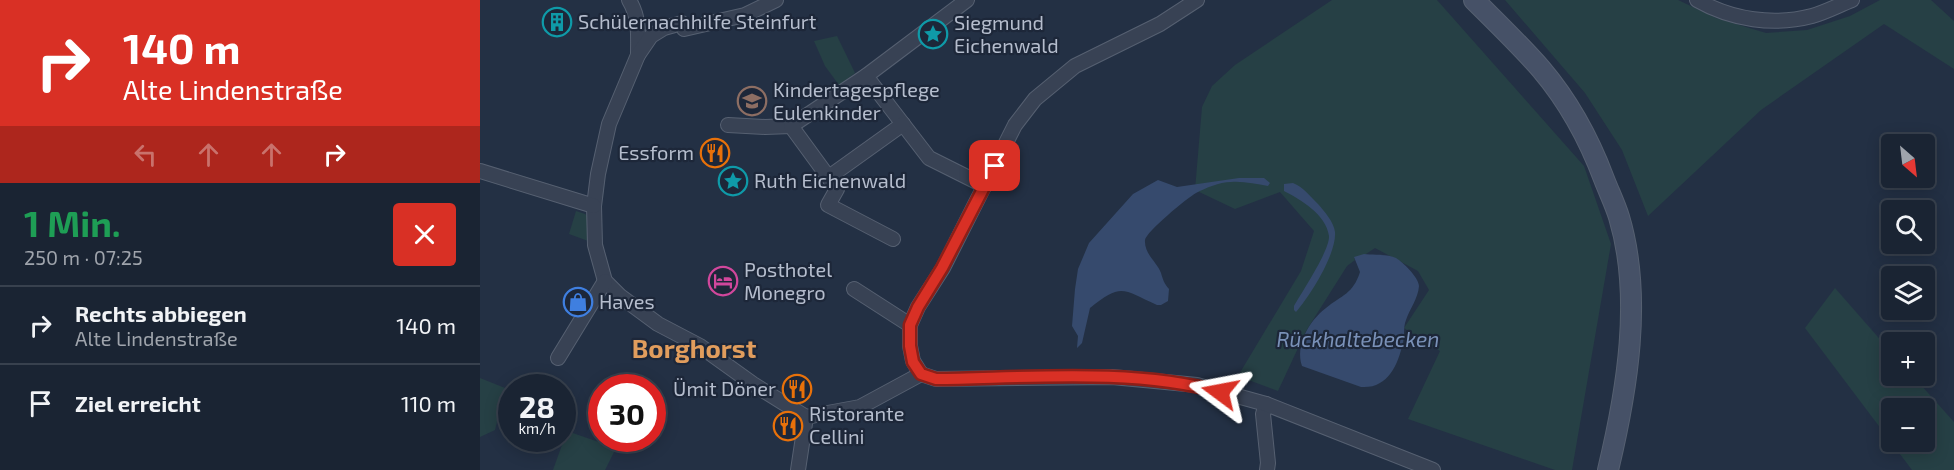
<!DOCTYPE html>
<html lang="de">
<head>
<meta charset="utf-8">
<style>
	body { margin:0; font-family:"Exo 2",sans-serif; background:#27303f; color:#f1f3f6; height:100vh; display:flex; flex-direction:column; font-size:22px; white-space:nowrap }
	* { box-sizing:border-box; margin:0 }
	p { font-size:20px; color:#9fa4ac }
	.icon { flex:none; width:33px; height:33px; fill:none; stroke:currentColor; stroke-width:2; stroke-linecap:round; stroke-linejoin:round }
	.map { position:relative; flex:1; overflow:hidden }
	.sheet { display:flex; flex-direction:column; background:#1a2433; width:480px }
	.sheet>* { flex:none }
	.hud { background:#d93025; color:#fff; overflow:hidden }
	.needle { width:39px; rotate:152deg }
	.controls { position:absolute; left:1401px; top:134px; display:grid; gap:12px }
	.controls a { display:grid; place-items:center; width:54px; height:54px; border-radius:6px; background:#1a2433; box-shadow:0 3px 15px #0003,0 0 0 2px #38414e; font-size:30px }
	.speed { position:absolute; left:18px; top:374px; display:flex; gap:12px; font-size:30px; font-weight:700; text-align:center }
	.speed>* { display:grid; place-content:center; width:78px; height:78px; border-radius:50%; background:#1a2433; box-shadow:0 3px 15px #0003,0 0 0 2px #38414e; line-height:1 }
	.speed small { font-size:15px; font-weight:400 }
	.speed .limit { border:9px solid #d22; background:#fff; color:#111 }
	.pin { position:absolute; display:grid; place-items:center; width:51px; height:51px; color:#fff; margin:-26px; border-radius:12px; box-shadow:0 3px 9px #0006 }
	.me { position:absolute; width:66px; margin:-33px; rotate:283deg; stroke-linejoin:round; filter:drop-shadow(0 0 4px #0008) }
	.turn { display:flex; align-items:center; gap:21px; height:126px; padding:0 24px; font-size:27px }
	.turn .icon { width:78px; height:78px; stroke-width:2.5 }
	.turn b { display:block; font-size:42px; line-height:51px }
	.lanes { display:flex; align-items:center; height:57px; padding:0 24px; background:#0003; justify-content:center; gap:30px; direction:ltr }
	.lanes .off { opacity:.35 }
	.round { display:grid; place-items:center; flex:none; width:63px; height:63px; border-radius:6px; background:#27303f }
	.headline { display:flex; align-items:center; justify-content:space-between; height:102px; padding:0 24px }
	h1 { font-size:36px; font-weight:700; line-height:45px; color:#1e9e55 }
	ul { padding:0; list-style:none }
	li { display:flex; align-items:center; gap:18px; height:78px; padding:0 24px; border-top:2px solid #38414e }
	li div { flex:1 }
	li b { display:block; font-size:22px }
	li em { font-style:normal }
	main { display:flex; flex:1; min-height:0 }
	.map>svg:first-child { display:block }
	.green { fill:#264045; fill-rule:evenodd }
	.water { fill:#364a6d }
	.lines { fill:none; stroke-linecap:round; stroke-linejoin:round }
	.street-casing { stroke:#566071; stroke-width:16 }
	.secondary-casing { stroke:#566071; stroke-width:22 }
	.street { stroke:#384254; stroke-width:14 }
	.secondary { stroke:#465167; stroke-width:20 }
	.route-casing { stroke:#8d1f18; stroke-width:15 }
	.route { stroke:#d93025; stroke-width:10 }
	.labels { text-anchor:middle; stroke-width:4.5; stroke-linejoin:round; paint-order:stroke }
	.poi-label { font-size:20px; fill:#b5bdcd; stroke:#1d2739; text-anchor:start }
	.water-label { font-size:21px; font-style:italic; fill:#7a91b8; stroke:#1d2739 }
	.district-label { font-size:26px; font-weight:bold; fill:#e19d5d; stroke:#1d2739 }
</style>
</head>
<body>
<main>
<section class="sheet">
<div class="hud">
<div class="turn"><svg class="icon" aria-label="right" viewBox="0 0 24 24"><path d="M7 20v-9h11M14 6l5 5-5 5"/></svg><div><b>140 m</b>Alte Lindenstraße</div></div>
<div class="lanes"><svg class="icon off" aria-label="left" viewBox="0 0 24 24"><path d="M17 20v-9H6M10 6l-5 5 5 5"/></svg><svg class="icon off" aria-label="ahead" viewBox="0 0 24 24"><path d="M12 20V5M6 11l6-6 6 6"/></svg><svg class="icon off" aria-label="ahead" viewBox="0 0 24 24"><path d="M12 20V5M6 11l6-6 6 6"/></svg><svg class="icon" aria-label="right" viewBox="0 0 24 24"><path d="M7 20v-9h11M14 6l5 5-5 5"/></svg></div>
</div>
<div class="headline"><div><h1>1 Min.</h1><p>250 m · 07:25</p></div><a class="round" style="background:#d93025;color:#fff"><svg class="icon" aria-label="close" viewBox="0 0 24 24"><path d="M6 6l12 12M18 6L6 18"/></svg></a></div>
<ul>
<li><svg class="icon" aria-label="right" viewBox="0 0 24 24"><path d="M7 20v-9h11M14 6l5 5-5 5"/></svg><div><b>Rechts abbiegen</b><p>Alte Lindenstraße</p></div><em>140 m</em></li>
<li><svg class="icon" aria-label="arrive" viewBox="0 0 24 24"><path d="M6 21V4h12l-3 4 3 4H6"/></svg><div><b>Ziel erreicht</b></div><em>110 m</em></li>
</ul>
</section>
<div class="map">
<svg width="1474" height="470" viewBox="0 0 1474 470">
	<rect width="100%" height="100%" fill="#233044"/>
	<g class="green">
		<path d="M 852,0 L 957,0 L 1104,166 L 1131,244 L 1092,470 L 1075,470 L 928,419 L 960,351 L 924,328 L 949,290 L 938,271 L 895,248 L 886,254 L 874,258 L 875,260 L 867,266 L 826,331 L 798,391 L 758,376 L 821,271 L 834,231 L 800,192 L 755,209 L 715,190 L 722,107 L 732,86 L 755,65 Z"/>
		<path d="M 1025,0 L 1198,0 L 1236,18 L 1286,33 L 1327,30 L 1370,16 L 1400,0 L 1451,0 L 1474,21 L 1474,69 L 1404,24 L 1281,110 L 1168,216 L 1142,150 L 1105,93 Z"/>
		<path d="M 357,36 L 375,73 L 359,85 L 345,66 L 334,41 Z"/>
		<path d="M 96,211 L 105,214 L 111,218 L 111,242 L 89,234 Z"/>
		<path d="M 1355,288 L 1411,352 L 1412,375 L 1432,375 L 1474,422 L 1474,470 L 1432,470 L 1325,328 ZM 1412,408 L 1444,408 L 1444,441 L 1412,441 Z"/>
		<path d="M 0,378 L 25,388 L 15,430 L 0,437 Z"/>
		<path d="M 87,431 L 136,448 L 125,470 L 73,470 Z"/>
	</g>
	<g class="water">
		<path d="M 759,178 L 784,178 L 790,183 L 788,186 C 776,184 763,181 751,182 C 739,182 726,188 716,193 C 707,198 666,232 665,240 C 664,254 677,262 681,273 C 683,280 684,283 689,289 L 688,301 L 681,305 L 677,305 C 643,290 642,282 610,308 L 602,343 L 597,348 L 598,336 L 592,326 L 595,289 L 598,269 L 609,243 L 653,194 L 678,180 L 697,187 Z"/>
		<path d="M 813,183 C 823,187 830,196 838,204 C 844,211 854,222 855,232 C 857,253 830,296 816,312 L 814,310 L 814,306 C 822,292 850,250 849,236 C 846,214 821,200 804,191 L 804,184 Z"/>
		<path d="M 884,254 C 893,255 908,254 916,258 C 923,262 939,278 939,286 C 938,299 930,308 926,320 C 923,327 925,335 923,342 C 918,366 907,389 881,387 L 822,366 C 815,345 829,321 846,308 C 862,295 873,294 880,272 L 874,257 Z"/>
	</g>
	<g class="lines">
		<g class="street-casing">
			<g id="street">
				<path d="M 149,0 C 160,18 158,35 158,55"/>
				<path d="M 1217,0 C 1252,20 1294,26 1332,16 C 1346,12 1359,5 1372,0"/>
				<path d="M 202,23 L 184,28 L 171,36 L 158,55 L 129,124 L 118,174 L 114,206 L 115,245 L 125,281 L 140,296 L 178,324 L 220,346 L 273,384 L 326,417"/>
				<path d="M 204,29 L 265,15 L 296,0"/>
				<path d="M 386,76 L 449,158 L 505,186"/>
				<path d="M 248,125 L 285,127 L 311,126 L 386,76 L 487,0"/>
				<path d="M 311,126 L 357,189 L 348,205 L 413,239"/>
				<path d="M 0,171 L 114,206"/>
				<path d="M 349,177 L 423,124"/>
				<path d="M 374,289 L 430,325"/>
				<path d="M 78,358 L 125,281"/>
				<path d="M 441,374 L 433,361 L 430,346 L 430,325 L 438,307 L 463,268 L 535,125 L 555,99 L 595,66 L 680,24 L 717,0"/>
				<path d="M 786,404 L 783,414 L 788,463 L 787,470"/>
				<path d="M 326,417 L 380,407 L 441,374 L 456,379 L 632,377 L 717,385 L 786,404 L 953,470"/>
				<path d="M 318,470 L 326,417"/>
			</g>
		</g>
		<g class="secondary-casing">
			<path id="secondary" d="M 994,0 C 1017,23 1040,45 1061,69 C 1089,102 1109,139 1124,179 C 1129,192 1135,204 1139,217 C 1163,297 1147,391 1128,470"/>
		</g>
		<use href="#street" class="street"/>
		<use href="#secondary" class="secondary"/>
	</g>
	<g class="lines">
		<g class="route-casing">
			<path id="route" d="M 515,166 L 462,268 L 438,307 L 430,325 L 430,346 L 433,362 L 441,374 L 456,379 C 546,378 653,368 740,392"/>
		</g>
		<use href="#route" class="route"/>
	</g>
	<defs>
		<g id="building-ring" transform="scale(1.5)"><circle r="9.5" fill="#1d2739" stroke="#0f9aa8" stroke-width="1.5"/><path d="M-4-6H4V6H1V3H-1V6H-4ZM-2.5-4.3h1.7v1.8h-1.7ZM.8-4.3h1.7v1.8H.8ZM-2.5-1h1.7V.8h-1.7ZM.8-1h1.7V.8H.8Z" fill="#0f9aa8"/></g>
		<g id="sight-ring" transform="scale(1.5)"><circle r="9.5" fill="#1d2739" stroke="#0f9aa8" stroke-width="1.5"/><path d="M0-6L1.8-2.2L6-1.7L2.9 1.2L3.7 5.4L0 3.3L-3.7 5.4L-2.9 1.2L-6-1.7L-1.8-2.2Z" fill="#0f9aa8"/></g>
		<g id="school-ring" transform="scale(1.5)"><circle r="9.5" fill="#1d2739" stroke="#8d6e63" stroke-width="1.5"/><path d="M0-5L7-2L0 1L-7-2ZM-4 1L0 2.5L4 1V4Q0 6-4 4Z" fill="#8d6e63"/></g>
		<g id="restaurant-ring" transform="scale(1.5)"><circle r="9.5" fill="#1d2739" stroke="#e8710a" stroke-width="1.5"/><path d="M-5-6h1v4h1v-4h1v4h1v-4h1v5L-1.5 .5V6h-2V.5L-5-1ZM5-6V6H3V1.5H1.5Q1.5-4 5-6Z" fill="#e8710a"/></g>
		<g id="hotel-ring" transform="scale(1.5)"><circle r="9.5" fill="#1d2739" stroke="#d1479c" stroke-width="1.5"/><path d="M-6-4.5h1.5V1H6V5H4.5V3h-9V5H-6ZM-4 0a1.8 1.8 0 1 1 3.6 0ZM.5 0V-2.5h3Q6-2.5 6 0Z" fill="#d1479c"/></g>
		<g id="shop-ring" transform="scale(1.5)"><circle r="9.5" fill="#1d2739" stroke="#3f7fe0" stroke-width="1.5"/><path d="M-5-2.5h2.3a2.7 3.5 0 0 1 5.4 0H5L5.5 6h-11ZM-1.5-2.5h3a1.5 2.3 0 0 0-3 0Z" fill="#3f7fe0"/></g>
	</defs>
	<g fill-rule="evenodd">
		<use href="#building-ring" x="77" y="22"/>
		<use href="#sight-ring" x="453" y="34"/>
		<use href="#school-ring" x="272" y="101"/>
		<use href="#restaurant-ring" x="235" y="153"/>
		<use href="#sight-ring" x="253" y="181"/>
		<use href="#hotel-ring" x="243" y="281"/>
		<use href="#shop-ring" x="98" y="302"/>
		<use href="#restaurant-ring" x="317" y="389"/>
		<use href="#restaurant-ring" x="308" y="426"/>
	</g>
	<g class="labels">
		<g class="poi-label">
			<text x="98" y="29">Schülernachhilfe Steinfurt</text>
			<text x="474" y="30">Siegmund<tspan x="474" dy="23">Eichenwald</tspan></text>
			<text x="293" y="97">Kindertagespflege<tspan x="293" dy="23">Eulenkinder</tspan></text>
			<text x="214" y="160" text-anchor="end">Essform</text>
			<text x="274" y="188">Ruth Eichenwald</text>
			<text x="264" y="277">Posthotel<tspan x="264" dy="23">Monegro</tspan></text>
			<text x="119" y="309">Haves</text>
			<text x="296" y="396" text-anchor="end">Ümit Döner</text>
			<text x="329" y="421">Ristorante<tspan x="329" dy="23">Cellini</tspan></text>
		</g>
		<g class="water-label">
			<text x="878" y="347">Rückhaltebecken</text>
		</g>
		<g class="district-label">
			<text x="214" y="358">Borghorst</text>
		</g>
	</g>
</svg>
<div class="controls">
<a><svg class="needle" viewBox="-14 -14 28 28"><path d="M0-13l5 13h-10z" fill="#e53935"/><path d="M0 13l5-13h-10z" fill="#9fa4ac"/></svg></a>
<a><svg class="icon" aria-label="search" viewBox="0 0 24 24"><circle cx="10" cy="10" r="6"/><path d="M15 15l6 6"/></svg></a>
<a><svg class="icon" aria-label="layers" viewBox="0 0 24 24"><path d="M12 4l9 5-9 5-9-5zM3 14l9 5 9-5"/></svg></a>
<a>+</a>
<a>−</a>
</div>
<div class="speed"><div>28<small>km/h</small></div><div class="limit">30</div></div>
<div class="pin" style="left:515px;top:166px;background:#d93025"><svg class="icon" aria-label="arrive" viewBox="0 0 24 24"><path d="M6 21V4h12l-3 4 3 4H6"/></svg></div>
<svg class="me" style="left:740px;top:392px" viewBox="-20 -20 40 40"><path d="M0-17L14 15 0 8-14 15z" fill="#d93025" stroke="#fff" stroke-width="4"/></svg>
</div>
</main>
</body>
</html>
